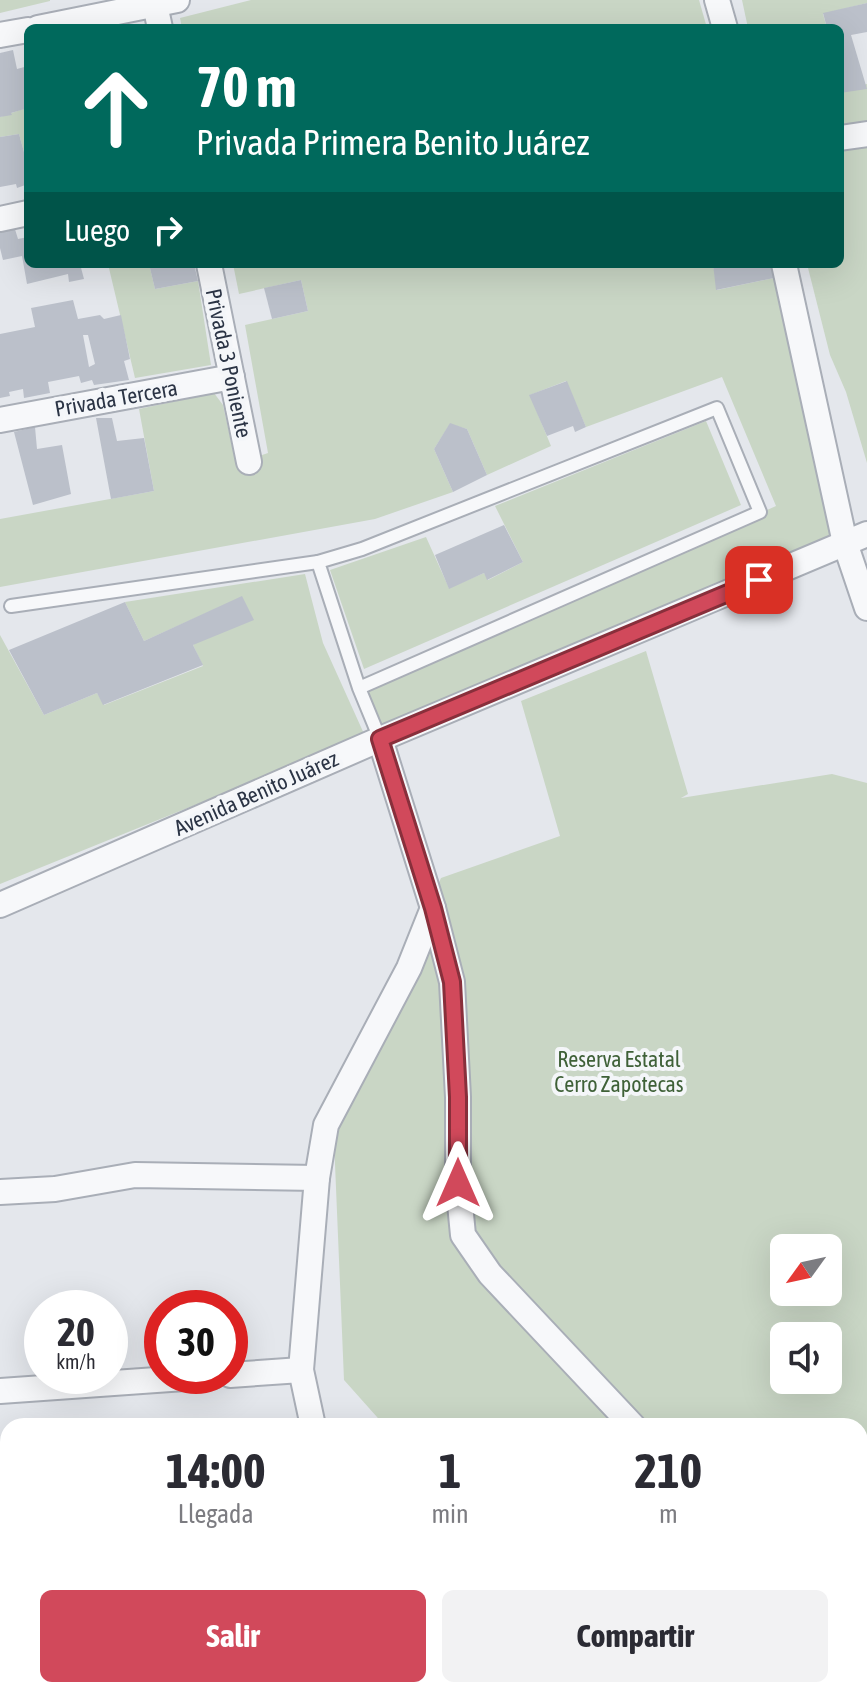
<!DOCTYPE html>
<html lang="es">
<head>
<meta charset="utf-8">
<style>
	body { margin:0; font-family:"Asap Condensed",sans-serif; background:#f2f2f3; color:#2b2b33; height:100vh; display:flex; flex-direction:column; font-size:30px; white-space:nowrap }
	* { box-sizing:border-box; margin:0 }
	p { font-size:26px; color:#7c7c81 }
	.icon { flex:none; width:44px; height:44px; fill:none; stroke:currentColor; stroke-width:2; stroke-linecap:round; stroke-linejoin:round }
	.map { position:relative; flex:1; overflow:hidden }
	.drawer { position:absolute; left:0px; top:1418px; width:868px; height:280px; display:flex; flex-direction:column; background:#fff; border-radius:24px 24px 0 0; box-shadow:0 8px 32px #0002 }
	.drawer>* { flex:none }
	.top-card { position:absolute; left:24px; top:24px; width:820px; height:244px; border-radius:12px; box-shadow:0 8px 32px #0002; background:#00695c; color:#fff; overflow:hidden }
	.needle { width:52px; rotate:237deg }
	.tools { position:absolute; left:770px; top:1234px; display:grid; gap:16px }
	.tools a { display:grid; place-items:center; width:72px; height:72px; border-radius:12px; background:#fff; box-shadow:0 8px 32px #0002; font-size:40px }
	.speed { position:absolute; left:24px; top:1290px; display:flex; gap:16px; font-size:40px; font-weight:700; text-align:center }
	.speed>* { display:grid; place-content:center; width:104px; height:104px; border-radius:50%; background:#fff; box-shadow:0 8px 32px #0002; line-height:1 }
	.speed small { font-size:20px; font-weight:400 }
	.speed .limit { border:12px solid #d22; background:#fff; color:#111 }
	.pin { position:absolute; display:grid; place-items:center; width:68px; height:68px; color:#fff; margin:-34px; border-radius:16px; box-shadow:0 4px 12px #0006 }
	.me { position:absolute; width:88px; margin:-44px; rotate:0deg; stroke-linejoin:round; filter:drop-shadow(0 0 6px #0008) }
	.turn { display:flex; align-items:center; gap:28px; height:168px; padding:0 40px; font-size:36px }
	.turn .icon { width:104px; height:104px; stroke-width:2.5 }
	.turn b { display:block; font-size:56px; line-height:68px }
	.then { display:flex; align-items:center; height:76px; padding:0 40px; background:#0003; gap:16px; font-size:30px }
	.eta { display:flex; justify-content:space-evenly; align-items:center; height:136px; text-align:center }
	.eta b { font-size:48px; font-weight:700; line-height:56px }
	.cta { display:flex; gap:16px; margin-top:auto; padding:16px 40px }
	.cta a { flex:1; height:92px; border-radius:12px; background:#d1495b; color:#fff; font-size:32px; font-weight:700; line-height:92px; text-align:center }
	.cta a+a { background:#f2f2f3; color:#2b2b33 }
	.map>svg:first-child { display:block }
	.green { fill:#c9d6c5; fill-rule:evenodd }
	.building { fill:#bbc0ca; fill-rule:evenodd }
	.lines { fill:none; stroke-linecap:round; stroke-linejoin:round }
	.lane-casing { stroke:#a9aeb7; stroke-width:16 }
	.street-casing { stroke:#a9aeb7; stroke-width:28 }
	.lane { stroke:#f7f8fa; stroke-width:12 }
	.street { stroke:#f7f8fa; stroke-width:24 }
	.route-casing { stroke:#882f3b; stroke-width:20 }
	.route { stroke:#d1495b; stroke-width:14 }
	.labels { text-anchor:middle; stroke-width:8; stroke-linejoin:round; paint-order:stroke }
	.street-label { font-size:22px; fill:#2b3445; stroke:#f4f6f9 }
	.park-label { font-size:22px; fill:#3f6138; stroke:#f4f6f9 }
</style>
</head>
<body>
<div class="map">
<svg width="867" height="1698" viewBox="0 0 867 1698">
	<rect width="100%" height="100%" fill="#e4e7ec"/>
	<g class="green">
		<path d="M 0,0 L 50,0 L 50,1 L 0,13 Z"/>
		<path d="M 251,0 L 699,0 L 707,28 L 182,28 L 180,18 Z"/>
		<path d="M 742,0 L 867,0 L 867,3 L 823,14 L 827,28 L 748,28 Z"/>
		<path d="M 867,84 L 867,463 L 846,392 L 830,355 L 807,264 L 840,264 L 840,89 Z"/>
		<path d="M 26,108 L 28,152 L 24,152 L 19,134 L 0,137 L 0,117 Z"/>
		<path d="M 108,264 L 149,264 L 155,289 L 198,281 L 211,365 L 135,378 Z"/>
		<path d="M 233,264 L 713,264 L 717,290 L 774,278 L 839,539 L 385,737 L 366,691 L 776,506 L 722,377 L 586,427 L 566,381 L 530,395 L 551,446 L 487,475 L 467,429 L 450,424 L 434,449 L 453,492 L 375,519 L 0,587 L 0,519 L 154,491 L 139,409 L 214,393 L 223,405 L 236,464 L 268,453 L 245,325 L 308,311 L 301,280 L 239,294 Z"/>
		<path d="M 706,421 L 741,505 L 364,669 L 330,570 L 426,537 L 449,588 L 484,573 L 488,580 L 523,562 L 495,506 Z"/>
		<path d="M 305,574 L 323,643 L 365,736 L 0,884 L 0,635 L 44,715 L 97,693 L 104,705 L 203,666 L 193,645 L 242,597 L 144,641 L 125,602 Z"/>
		<path d="M 646,651 L 688,794 L 681,798 L 832,774 L 867,783 L 867,1698 L 510,1698 L 514,1690 L 860,1690 L 860,1426 L 385,1426 L 344,1380 L 333,1116 L 441,878 L 560,836 L 521,701 ZM 784,1248 L 828,1248 L 828,1292 L 784,1292 ZM 784,1336 L 828,1336 L 828,1380 L 784,1380 Z"/>
	</g>
	<g class="building">
		<path d="M 867,3 L 867,32 L 851,35 L 867,89 L 840,93 L 840,28 L 827,28 L 823,13 Z"/>
		<path d="M 13,50 L 17,69 L 28,66 L 28,108 L 11,113 L 12,115 L 0,117 L 0,53 Z"/>
		<path d="M 19,134 L 24,152 L 28,152 L 28,171 L 25,172 L 28,184 L 17,188 L 16,184 L 0,187 L 0,137 Z"/>
		<path d="M 14,226 L 18,239 L 28,237 L 28,264 L 80,264 L 84,279 L 69,282 L 68,274 L 27,284 L 22,256 L 3,260 L 0,248 L 0,229 Z"/>
		<path d="M 149,264 L 194,264 L 198,281 L 155,289 Z"/>
		<path d="M 713,264 L 771,264 L 774,278 L 716,290 Z"/>
		<path d="M 301,280 L 308,311 L 272,319 L 264,288 Z"/>
		<path d="M 73,300 L 78,319 L 100,315 L 104,319 L 121,315 L 130,359 L 124,361 L 129,380 L 94,385 L 92,380 L 81,383 L 79,376 L 48,382 L 50,393 L 24,398 L 23,389 L 9,392 L 10,396 L 0,398 L 0,334 L 35,327 L 31,308 ZM 83,335 L 88,335 L 95,364 L 89,367 Z"/>
		<path d="M 567,381 L 586,427 L 575,432 L 573,426 L 547,436 L 529,395 Z"/>
		<path d="M 96,418 L 112,418 L 117,441 L 144,438 L 154,491 L 111,499 Z"/>
		<path d="M 450,423 L 467,429 L 487,475 L 453,492 L 434,449 Z"/>
		<path d="M 35,427 L 37,449 L 62,445 L 71,494 L 33,505 L 14,432 Z"/>
		<path d="M 504,525 L 523,562 L 487,580 L 484,573 L 449,589 L 435,555 Z"/>
		<path d="M 242,596 L 254,620 L 193,645 L 203,665 L 103,705 L 97,693 L 44,715 L 9,650 L 125,602 L 144,641 Z"/>
	</g>
	<g class="lines">
		<g class="lane-casing">
			<g id="lane">
				<path d="M 11,606 L 318,562"/>
				<path d="M 359,688 L 760,512 L 717,408 L 362,549 L 318,562 L 359,688 L 380,739"/>
			</g>
		</g>
		<g class="street-casing">
			<g id="street">
				<path d="M 154,0 L 160,28"/>
				<path d="M 717,0 L 725,28"/>
				<path d="M 38,28 L 177,0"/>
				<path d="M 0,35 L 28,30"/>
				<path d="M 840,138 L 867,134"/>
				<path d="M 0,219 L 28,213"/>
				<path d="M 209,264 L 249,462"/>
				<path d="M 784,264 L 845,543 L 867,608"/>
				<path d="M 0,420 L 232,377"/>
				<path d="M 380,739 L 433,908 L 452,982 L 458,1097 L 458,1183 L 463,1235 L 490,1274 L 633,1426"/>
				<path d="M 0,905 L 385,737 L 867,534"/>
				<path d="M 0,1192 L 55,1189 L 135,1175 L 317,1178"/>
				<path d="M 230,1375 L 301,1370"/>
				<path d="M 0,1391 L 213,1376"/>
				<path d="M 313,1426 L 301,1370 L 317,1178 L 326,1125 L 409,968 L 433,908"/>
				<path d="M 860,1667 L 867,1676"/>
				<path d="M 345,1698 L 345,1690"/>
			</g>
		</g>
		<use href="#lane" class="lane"/>
		<use href="#street" class="street"/>
	</g>
	<g class="lines">
		<g class="route-casing">
			<path id="route" d="M 458,1183 L 458,1097 L 452,982 L 433,908 L 380,739 L 759,580"/>
		</g>
		<use href="#route" class="route"/>
	</g>
	<g class="labels">
		<g class="street-label">
			<text transform="translate(229 363) rotate(78)" y="8">Privada 3 Poniente</text>
			<text transform="translate(116 398) rotate(-10)" y="8">Privada Tercera</text>
			<text transform="translate(256 793) rotate(-24)" y="8">Avenida Benito Juárez</text>
		</g>
		<g class="park-label">
			<text x="619" y="1067">Reserva Estatal<tspan x="619" dy="25">Cerro Zapotecas</tspan></text>
		</g>
	</g>
</svg>
<div class="tools">
<a><svg class="needle" viewBox="-14 -14 28 28"><path d="M0-13l5 13h-10z" fill="#e53935"/><path d="M0 13l5-13h-10z" fill="#7c7c81"/></svg></a>
<a><svg class="icon" aria-label="sound" viewBox="0 0 24 24"><path d="M4 9h4l5-4v14l-5-4H4zM17 9q2 3 0 6"/></svg></a>
</div>
<div class="speed"><div>20<small>km/h</small></div><div class="limit">30</div></div>
<div class="pin" style="left:759px;top:580px;background:#d93025"><svg class="icon" aria-label="arrive" viewBox="0 0 24 24"><path d="M6 21V4h12l-3 4 3 4H6"/></svg></div>
<svg class="me" style="left:458px;top:1183px" viewBox="-20 -20 40 40"><path d="M0-17L14 15 0 8-14 15z" fill="#d1495b" stroke="#fff" stroke-width="4"/></svg>
<div class="top-card">
<div class="turn"><svg class="icon" aria-label="ahead" viewBox="0 0 24 24"><path d="M12 20V5M6 11l6-6 6 6"/></svg><div><b>70 m</b>Privada Primera Benito Juárez</div></div>
<div class="then">Luego<svg class="icon" aria-label="right" viewBox="0 0 24 24"><path d="M7 20v-9h11M14 6l5 5-5 5"/></svg></div>
</div>
<section class="drawer">
<div class="eta">
<div><b>14:00</b><p>Llegada</p></div>
<div><b>1</b><p>min</p></div>
<div><b>210</b><p>m</p></div>
</div>
<div class="cta"><a>Salir</a><a>Compartir</a></div>
</section>
</div>
</body>
</html>
